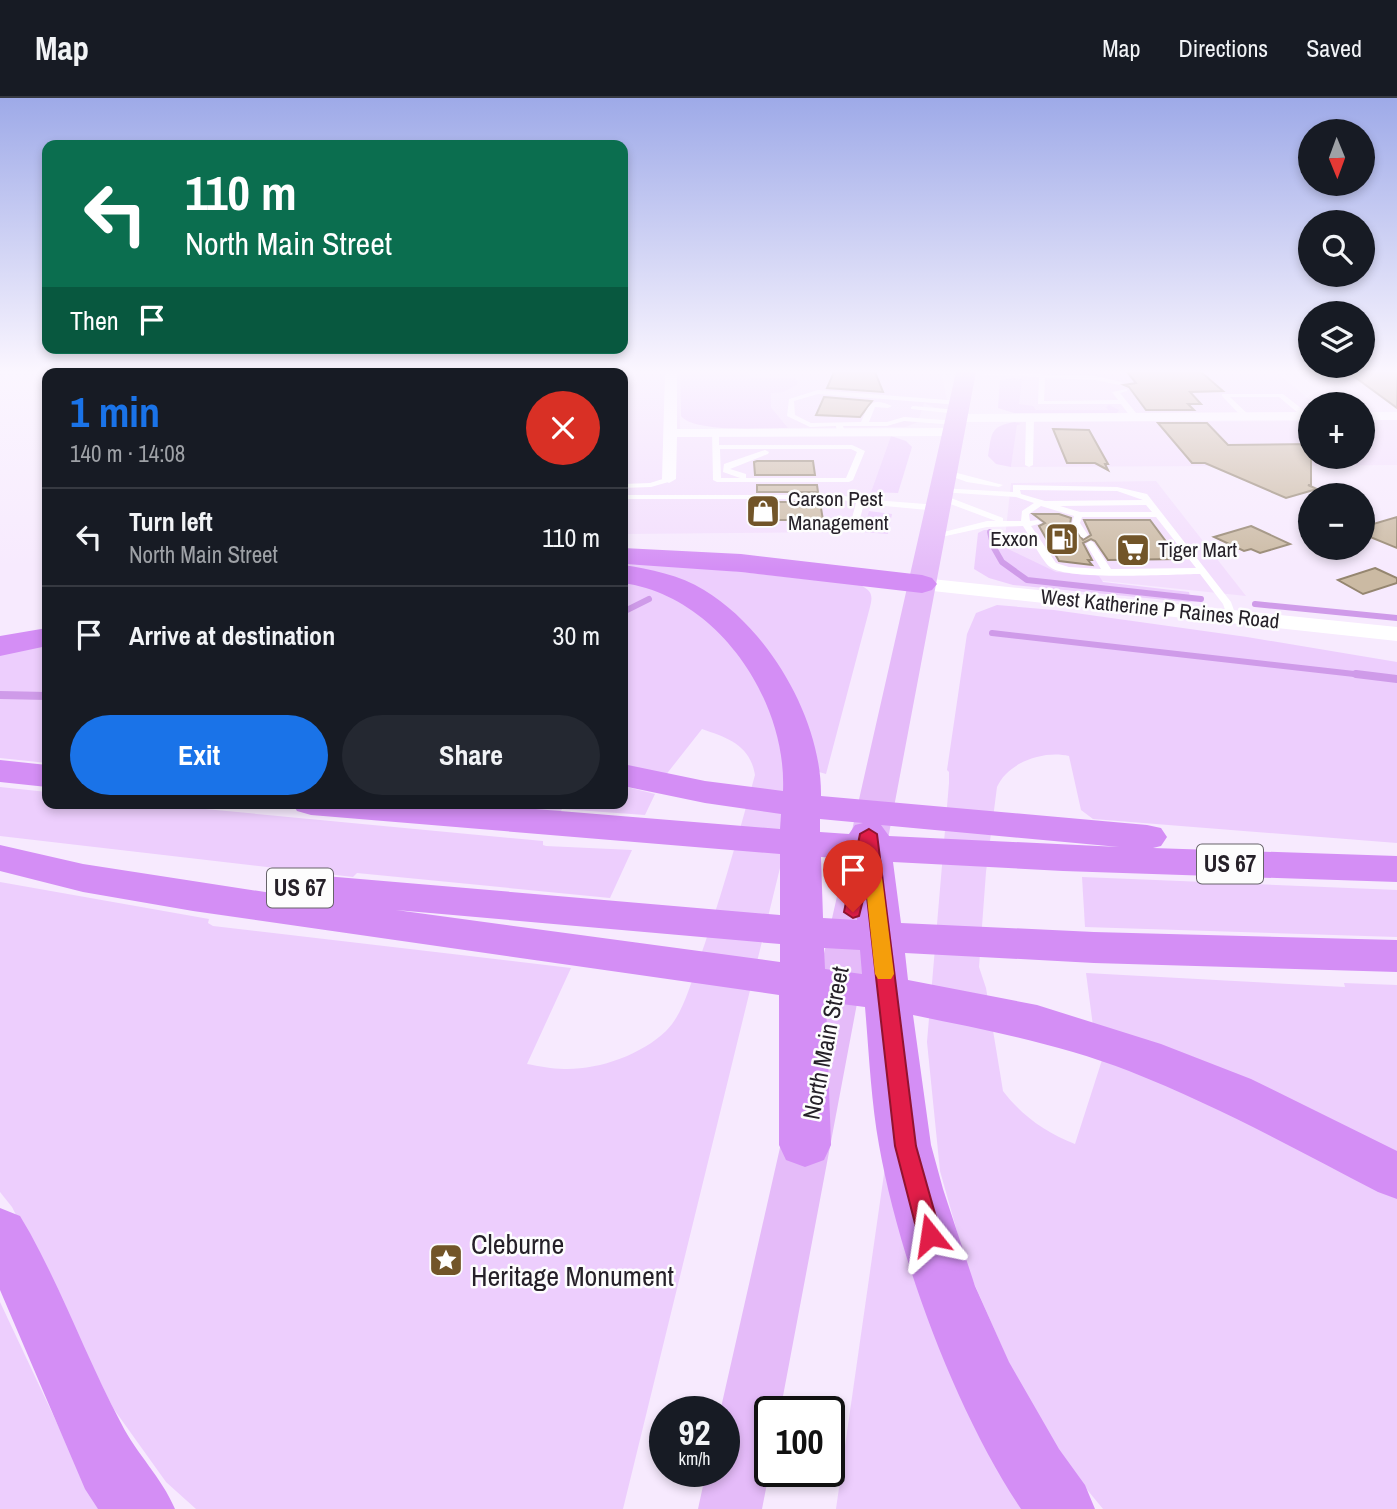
<!DOCTYPE html>
<html lang="en">
<head>
<meta charset="utf-8">
<style>
	body { margin:0; font-family:"Archivo Narrow",sans-serif; background:#242831; color:#f1f3f6; height:100vh; display:flex; flex-direction:column; font-size:26px; white-space:nowrap }
	* { box-sizing:border-box; margin:0 }
	p { font-size:23px; color:#9ea1a6 }
	.icon { flex:none; width:38px; height:38px; fill:none; stroke:currentColor; stroke-width:2; stroke-linecap:round; stroke-linejoin:round }
	.map { position:relative; flex:1; overflow:hidden }
	.sheet { position:absolute; left:42px; top:270px; width:586px; height:441px; display:flex; flex-direction:column; background:#171b24; border-radius:14px; box-shadow:0 4px 10px #0003 }
	.sheet>* { flex:none }
	.banner { position:absolute; left:42px; top:42px; width:586px; height:214px; border-radius:14px; box-shadow:0 4px 10px #0003; background:#0b6e4f; color:#fff; overflow:hidden }
	.needle { width:46px; rotate:179deg }
	.buttons { position:absolute; left:1298px; top:21px; display:grid; gap:14px }
	.buttons a { display:grid; place-items:center; width:77px; height:77px; border-radius:50%; background:#171b24; box-shadow:0 4px 10px #0003; font-size:35px }
	.speed { position:absolute; left:649px; top:1298px; display:flex; gap:14px; font-size:35px; font-weight:700; text-align:center }
	.speed>* { display:grid; place-content:center; width:91px; height:91px; border-radius:50%; background:#171b24; box-shadow:0 4px 10px #0003; line-height:1 }
	.speed small { font-size:18px; font-weight:400 }
	.speed .limit { border:4px solid #111; border-radius:10px; background:#fff; color:#111 }
	.pin { position:absolute; display:grid; place-items:center; width:60px; height:60px; color:#fff; margin:-72px -30px; border-radius:50% 50% 50% 0; rotate:-45deg; box-shadow:0 0 7px #0007 }
	.pin .icon { rotate:45deg }
	.me { position:absolute; width:77px; margin:-38px; rotate:345deg; stroke-linejoin:round; filter:drop-shadow(0 0 5px #0008) }
	.turn { display:flex; align-items:center; gap:24px; height:147px; padding:0 28px; font-size:32px }
	.turn .icon { width:91px; height:91px; stroke-width:2.5 }
	.turn b { display:block; font-size:49px; line-height:60px }
	.then { display:flex; align-items:center; height:66px; padding:0 28px; background:#0003; gap:14px; font-size:26px }
	.round { display:grid; place-items:center; flex:none; width:74px; height:74px; border-radius:37px; background:#242831 }
	.headline { display:flex; align-items:center; justify-content:space-between; height:119px; padding:0 28px }
	h1 { font-size:42px; font-weight:700; line-height:52px; color:#1a73e8 }
	.button { display:flex; gap:14px; margin-top:auto; padding:14px 28px }
	.button a { flex:1; height:80px; border-radius:42px; background:#1a73e8; color:#fff; font-size:28px; font-weight:700; line-height:80px; text-align:center }
	.button a+a { background:#242831; color:#f1f3f6 }
	ul { padding:0; list-style:none }
	li { display:flex; align-items:center; gap:21px; height:98px; padding:0 28px; border-top:2px solid #363941 }
	li div { flex:1 }
	li b { display:block; font-size:26px }
	li em { font-style:normal }
	header { display:flex; align-items:center; gap:42px; box-sizing:border-box; height:98px; padding:0 35px; background:#171b24; border-bottom:2px solid #363941 }
	header strong { font-size:33px }
	nav { display:flex; gap:38px; margin-inline-start:auto; font-size:24px }
	.map>svg:first-child { display:block }
	.built { fill:#f3defd }
	.green { fill:#edcefd }
	.lines { fill:none; stroke-linecap:round; stroke-linejoin:round }
	.stream-far1 { stroke:#cf9be9; stroke-width:6 }
	.stream { stroke:#cf9be9; stroke-width:8 }
	.building { fill:#cbbaa3; stroke:#958670; stroke-width:2 }
	.service { fill:#fff; fill-rule:evenodd }
	.minor { fill:#fff; fill-rule:evenodd }
	.tertiary { fill:#fff; fill-rule:evenodd }
	.primary { fill:#e5bbf9; fill-rule:evenodd }
	.motorway { fill:#d48ef5; fill-rule:evenodd }
	.route { fill:#e11d48; stroke:#92132f; stroke-width:2 }
	.slow { fill:#f59e0b }
	.labels { text-anchor:middle; stroke-width:5; stroke-linejoin:round; paint-order:stroke }
	.far-poi-label { font-size:21px; fill:#262129; stroke:#fdfdfd; text-anchor:start }
	.far-street-label { font-size:21px; fill:#262129; stroke:#fdfdfd }
	.shield { fill:#fdfdfd; stroke:#666369; stroke-width:2 }
	.shield-label { font-size:23px; font-weight:bold; fill:#262129 }
	.street-label { font-size:24px; fill:#262129; stroke:#fdfdfd }
	.near-poi-label { font-size:28px; fill:#262129; stroke:#fdfdfd; text-anchor:start }
</style>
</head>
<body>
<header>
<strong>Map</strong>
<nav><a>Map</a><a>Directions</a><a>Saved</a></nav>
</header>
<div class="map">
<svg width="1397" height="1411" viewBox="0 0 1397 1411">
	<rect width="100%" height="100%" fill="#f7eafe"/>
	<g class="built">
		<path d="M 680,274 L 680,338 L 891,338 L 871,394 L 875,394 L 862,434 L 623,436 L 623,275 L 222,275 Z"/>
		<path d="M 749,274 L 941,274 L 950,316 L 924,305 L 918,324 L 906,329 L 788,330 L 771,309 L 771,294 L 784,294 L 798,286 L 751,281 Z"/>
		<path d="M 1022,274 L 1276,274 L 1315,306 L 1311,306 L 1311,314 L 1017,315 Z"/>
		<path d="M 1363,322 L 1397,322 L 1397,367 L 1011,369 L 1017,324 L 1311,323 L 1311,359 L 1363,359 Z"/>
		<path d="M 1156,383 L 1246,498 L 1056,478 L 1029,468 L 1004,449 L 1011,385 Z"/>
	</g>
	<g class="green">
		<path d="M 680,274 L 749,274 L 751,280 L 796,280 L 798,286 L 784,294 L 771,295 L 771,309 L 788,330 C 767,330 694,335 681,318 Z"/>
		<path d="M 1014,280 L 1033,283 L 1022,283 L 1019,306 L 1033,308 L 1036,312 L 1108,312 L 1106,309 L 1109,307 L 1119,312 L 1117,315 L 1014,315 L 998,310 L 1000,282 Z"/>
		<path d="M 1015,324 L 1021,326 L 1017,327 L 1011,369 L 996,366 L 988,358 C 992,336 989,328 1015,324 Z"/>
		<path d="M 891,338 L 906,343 L 912,349 L 898,395 L 871,394 Z"/>
		<path d="M 869,413 L 892,416 L 888,436 L 862,434 Z"/>
		<path d="M 984,432 L 1000,432 L 1008,437 L 1008,451 L 1056,474 L 1099,478 L 1103,484 L 1189,494 L 1190,499 L 1202,503 L 1187,504 L 1013,487 L 989,480 L 974,471 L 978,435 Z"/>
		<path d="M 623,466 L 688,468 L 860,487 C 872,493 873,497 870,509 L 826,676 L 819,674 L 743,523 L 716,502 L 623,472 Z"/>
		<path d="M 623,483 L 661,491 L 723,531 L 775,608 L 791,725 L 623,1411 L 196,1411 L 166,1384 L 113,1310 L 12,1109 L 0,1094 L 0,784 L 209,821 L 208,825 L 213,828 L 571,870 L 527,966 C 539,968 552,971 564,971 C 598,972 641,957 666,933 C 682,917 689,891 696,871 C 719,807 737,742 755,677 C 750,647 728,640 702,631 L 665,678 L 623,668 Z"/>
		<path d="M 997,507 L 1054,512 L 1247,539 L 1397,564 L 1397,745 L 1093,721 L 1081,712 L 1069,658 C 1044,652 1008,664 997,689 L 986,774 L 979,869 L 986,890 L 1003,993 C 1022,1018 1046,1035 1075,1046 L 1102,962 L 1151,978 L 1397,1095 L 1397,1411 L 1103,1411 L 1062,1361 L 1019,1288 L 967,1169 L 940,1073 L 927,944 L 949,685 L 949,674 L 947,672 L 967,536 L 976,515 Z"/>
		<path d="M 47,546 L 47,665 L 0,660 L 0,554 Z"/>
		<path d="M 623,688 L 655,696 L 645,717 L 562,711 L 560,715 L 444,705 L 623,705 Z"/>
		<path d="M 0,689 L 47,694 L 47,705 L 141,705 L 543,743 L 543,747 L 546,748 L 632,752 L 610,800 L 357,775 L 353,779 L 0,738 Z"/>
		<path d="M 1082,779 L 1397,792 L 1397,839 L 1085,829 Z"/>
		<path d="M 1086,875 L 1345,889 L 1344,885 L 1397,887 L 1397,1059 L 1093,928 Z"/>
		<path d="M 887,1055 L 1029,1411 L 836,1411 Z"/>
		<path d="M 0,1204 L 86,1387 L 105,1411 L 0,1411 Z"/>
	</g>
	<g class="lines">
		<g class="stream-far1">
			<path d="M 990,434 L 994,450 L 1002,464 L 1027,482 L 1201,501"/>
			<path d="M 1255,506 L 1397,520"/>
			<path d="M 623,514 L 649,501"/>
			<path d="M 992,535 L 1372,578"/>
		</g>
		<g class="stream">
			<path d="M 1356,576 L 1397,581"/>
			<path d="M 0,597 L 47,598"/>
		</g>
	</g>
	<g class="building">
		<path d="M 834,274 L 875,274 L 883,294 L 827,290 Z"/>
		<path d="M 1127,274 L 1201,274 L 1223,293 L 1190,294 L 1201,306 L 1188,306 L 1194,312 L 1146,312 L 1129,289 L 1124,287 L 1136,285 Z"/>
		<path d="M 1348,274 L 1397,274 L 1397,310 Z"/>
		<path d="M 824,299 L 872,303 L 860,319 L 816,317 Z"/>
		<path d="M 1158,325 L 1207,325 L 1228,347 L 1311,346 L 1311,387 L 1308,387 L 1317,391 L 1286,400 L 1205,365 L 1192,365 Z"/>
		<path d="M 1053,331 L 1089,332 L 1108,366 L 1105,366 L 1108,372 L 1095,365 L 1067,365 Z"/>
		<path d="M 757,363 L 813,363 L 815,377 L 755,377 L 754,364 Z"/>
		<path d="M 757,387 L 817,387 L 818,394 L 757,394 Z"/>
		<path d="M 759,404 L 820,404 L 823,422 L 761,422 Z"/>
		<path d="M 1033,416 L 1059,416 L 1071,420 L 1070,426 L 1083,442 L 1091,437 L 1084,422 L 1150,422 L 1179,461 L 1108,462 L 1095,443 L 1091,441 L 1083,445 L 1092,462 L 1088,462 L 1092,467 L 1059,463 L 1039,428 L 1045,425 Z"/>
		<path d="M 1397,419 L 1397,450 L 1363,436 L 1363,429 Z"/>
		<path d="M 1251,428 L 1290,446 L 1260,455 L 1251,451 L 1244,453 L 1214,439 Z"/>
		<path d="M 1375,470 L 1397,480 L 1397,485 L 1363,496 L 1338,482 Z"/>
	</g>
	<g class="lines">
		<g class="service">
			<path d="M 964,274 L 1096,278 L 1121,284 L 1122,285 L 1119,287 L 1096,282 L 1045,280 L 1044,303 L 1118,302 L 1112,294 L 1127,291 L 1127,293 L 1120,295 L 1140,320 L 1133,322 L 1121,306 L 1038,306 L 1039,279 L 967,276 Z"/>
			<path d="M 818,292 L 960,303 L 963,305 L 960,307 L 818,296 L 794,303 L 795,317 L 811,325 L 861,324 C 869,306 871,299 892,308 L 888,310 L 875,309 L 869,324 L 887,324 L 904,319 L 956,323 L 960,325 L 956,327 L 904,323 L 887,328 L 843,328 L 845,334 L 841,336 L 837,334 L 836,328 L 810,329 L 787,318 L 789,301 Z"/>
			<path d="M 1222,296 L 1283,296 L 1311,318 L 1304,320 L 1279,299 L 1230,299 L 1251,319 L 1244,321 L 1222,298 Z"/>
			<path d="M 913,308 L 958,312 L 962,314 L 958,316 L 911,311 L 911,309 Z"/>
			<path d="M 1030,318 L 1034,320 L 1033,367 L 1029,369 L 1025,367 L 1026,320 Z"/>
			<path d="M 712,332 L 719,334 L 719,347 L 852,347 L 865,353 L 853,382 L 849,384 L 717,384 L 713,382 ZM 720,351 L 851,351 L 857,354 L 846,380 L 746,380 L 746,376 L 730,371 L 768,356 L 769,354 L 765,352 L 724,366 L 723,374 L 740,380 L 721,380 Z"/>
			<path d="M 942,371 L 1003,387 L 999,389 L 967,384 L 942,375 Z"/>
			<path d="M 669,379 L 672,379 L 672,383 L 651,389 L 623,390 L 623,386 L 650,385 Z"/>
			<path d="M 1013,387 L 1117,389 L 1147,396 L 1231,504 L 1236,518 L 1231,521 L 1228,520 L 1223,506 L 1200,476 C 1173,476 1067,483 1050,469 C 1042,463 1029,437 1023,428 L 987,429 L 932,441 L 928,438 L 987,423 L 996,423 L 937,401 L 937,397 L 943,397 L 1003,420 L 1003,423 L 1021,423 L 1022,413 L 1034,405 L 1016,399 L 941,394 L 937,392 L 938,390 L 1013,394 ZM 1020,392 L 1117,393 L 1143,402 L 1045,403 L 1021,396 ZM 1146,407 L 1152,414 L 1080,414 L 1060,408 ZM 1041,408 L 1074,418 L 1072,425 L 1081,439 L 1084,440 L 1088,437 L 1080,425 L 1082,419 L 1156,419 L 1196,470 L 1111,471 L 1093,444 L 1090,443 L 1086,446 L 1101,471 L 1069,469 L 1056,465 L 1031,428 L 1042,425 L 1038,422 L 1030,423 L 1029,416 Z"/>
			<path d="M 623,397 L 839,397 L 861,401 L 938,407 L 942,410 L 938,413 L 864,406 L 857,431 L 853,434 L 849,431 L 856,405 L 839,401 L 623,401 Z"/>
		</g>
		<g class="minor">
			<path d="M 665,274 L 677,274 L 677,331 L 954,330 L 961,334 L 954,338 L 677,339 L 676,381 L 669,385 L 662,381 Z"/>
			<path d="M 1311,314 L 1311,322 L 957,324 L 950,320 L 957,316 Z"/>
			<rect x="1363" y="314" width="34" height="8"/>
		</g>
		<path class="tertiary" d="M 922,480 L 1397,529 L 1397,543 L 914,491 L 911,486 L 914,481 Z"/>
		<path class="primary" d="M 956,274 L 976,274 L 780,1314 L 770,1314 L 770,1370 L 762,1411 L 698,1411 L 706,1374 L 724,1374 L 724,1314 L 720,1314 Z"/>
		<g class="motorway">
			<path d="M 623,450 L 741,456 L 922,477 L 932,480 L 937,486 L 932,492 L 922,495 L 741,474 L 625,466 Z"/>
			<path d="M 623,467 C 650,471 680,477 704,492 C 769,531 822,622 821,698 L 1147,727 L 1161,730 L 1167,739 L 1161,748 L 1153,750 L 1397,758 L 1397,784 L 1063,773 L 893,764 L 901,825 L 1094,834 L 1397,842 L 1397,874 L 1094,865 L 905,855 L 908,882 L 1037,907 L 1161,946 L 1251,981 L 1397,1053 L 1397,1101 L 1378,1094 C 1296,1051 1215,1007 1129,973 C 1059,946 986,932 913,917 L 931,1047 L 943,1091 L 975,1188 L 1009,1264 L 1059,1351 L 1085,1387 L 1095,1411 L 1021,1411 C 956,1314 899,1161 879,1047 C 871,1002 869,955 865,909 L 826,904 L 831,1047 L 824,1062 L 805,1069 L 786,1062 L 779,1047 L 779,897 L 193,813 L 83,794 L 0,773 L 0,747 L 83,766 L 297,799 L 292,791 L 298,781 L 313,777 L 780,817 L 780,756 L 311,717 L 297,713 L 292,705 L 461,705 L 780,731 L 781,716 L 705,705 L 623,688 L 623,666 L 705,683 L 783,693 C 787,601 717,498 623,485 ZM 820,721 L 863,725 L 855,727 L 849,736 L 820,734 ZM 881,727 L 1119,749 L 889,738 ZM 821,759 L 851,761 L 857,822 L 823,820 ZM 396,812 L 780,846 L 780,864 ZM 824,850 L 860,852 L 862,876 L 825,871 Z"/>
			<path d="M 47,530 L 47,548 L 0,558 L 0,538 Z"/>
			<path d="M 0,662 L 47,667 L 47,689 L 0,684 Z"/>
			<path d="M 0,1110 L 20,1118 L 30,1135 C 64,1197 88,1263 121,1325 C 137,1357 161,1378 175,1411 L 98,1411 L 85,1391 L 0,1192 Z"/>
		</g>
	</g>
	<linearGradient id="sky" x2="0" y2="1"><stop stop-color="#9eaae8"/><stop offset="0.58" stop-color="#fbf6ff"/><stop offset="1" stop-color="#fbf6ff" stop-opacity="0"/></linearGradient>
	<rect width="1397" height="471" fill="url(#sky)"/>
	<path class="route" d="M 869,731 L 877,736 L 916,1048 L 941,1137 L 938,1144 L 930,1147 L 921,1144 L 918,1137 L 895,1048 L 866,790 L 859,818 L 853,820 L 844,814 L 860,736 Z"/>
	<path class="slow" d="M 874,774 L 882,780 L 894,876 L 891,881 L 878,881 L 875,876 L 865,780 Z"/>
	<defs>
		<g id="shop-square" transform="scale(1.75)"><rect x="-9" y="-9" width="18" height="18" rx="4" fill="#725529" stroke="#fdfdfd"/><path d="M-5-2.5h2.3a2.7 3.5 0 0 1 5.4 0H5L5.5 6h-11ZM-1.5-2.5h3a1.5 2.3 0 0 0-3 0Z" fill="#fff"/></g>
		<g id="fuel-square" transform="scale(1.75)"><rect x="-9" y="-9" width="18" height="18" rx="4" fill="#725529" stroke="#fdfdfd"/><path d="M-5.5-6h7V0h2V4h1.3V-2.5L3-4.5l.8-.8L6-3V5H2.5V1h-1V6h-7ZM-4.2-4.7v3.2H.2V-4.7Z" fill="#fff"/></g>
		<g id="supermarket-square" transform="scale(1.75)"><rect x="-9" y="-9" width="18" height="18" rx="4" fill="#725529" stroke="#fdfdfd"/><path d="M-6-5.5h2.5l.6 2H6L4.5 2H-2.5L-4.4-4H-6ZM-1.5 3.2a1.3 1.3 0 1 0 .1 0ZM3 3.2a1.3 1.3 0 1 0 .1 0Z" fill="#fff"/></g>
		<g id="sight-square" transform="scale(1.75)"><rect x="-9" y="-9" width="18" height="18" rx="4" fill="#725529" stroke="#fdfdfd"/><path d="M0-6L1.8-2.2L6-1.7L2.9 1.2L3.7 5.4L0 3.3L-3.7 5.4L-2.9 1.2L-6-1.7L-1.8-2.2Z" fill="#fff"/></g>
	</defs>
	<g fill-rule="evenodd">
		<use href="#shop-square" x="763" y="413"/>
		<use href="#fuel-square" x="1062" y="441"/>
		<use href="#supermarket-square" x="1133" y="452"/>
		<use href="#sight-square" x="446" y="1162"/>
	</g>
	<g class="labels">
		<g class="far-poi-label">
			<text x="788" y="408">Carson Pest<tspan x="788" dy="24">Management</tspan></text>
			<text x="1038" y="448" text-anchor="end">Exxon</text>
			<text x="1158" y="459">Tiger Mart</text>
		</g>
		<g class="far-street-label">
			<text transform="translate(1160 511) rotate(6)" y="7">West Katherine P Raines Road</text>
		</g>
		<g class="shield">
			<rect x="1197" y="746.5" width="66" height="39" rx="5"/>
			<rect x="267" y="770.5" width="66" height="39" rx="5"/>
		</g>
		<g class="shield-label">
			<text x="1230" y="774">US 67</text>
			<text x="300" y="798">US 67</text>
		</g>
		<g class="street-label">
			<text transform="translate(826 945) rotate(-79)" y="8">North Main Street</text>
		</g>
		<g class="near-poi-label">
			<text x="471" y="1156">Cleburne<tspan x="471" dy="32">Heritage Monument</tspan></text>
		</g>
	</g>
</svg>
<div class="buttons">
<a><svg class="needle" viewBox="-14 -14 28 28"><path d="M0-13l5 13h-10z" fill="#e53935"/><path d="M0 13l5-13h-10z" fill="#9ea1a6"/></svg></a>
<a><svg class="icon" aria-label="search" viewBox="0 0 24 24"><circle cx="10" cy="10" r="6"/><path d="M15 15l6 6"/></svg></a>
<a><svg class="icon" aria-label="layers" viewBox="0 0 24 24"><path d="M12 4l9 5-9 5-9-5zM3 14l9 5 9-5"/></svg></a>
<a>+</a>
<a>−</a>
</div>
<div class="speed"><div>92<small>km/h</small></div><div class="limit">100</div></div>
<div class="pin" style="left:853px;top:814px;background:#d93025"><svg class="icon" aria-label="arrive" viewBox="0 0 24 24"><path d="M6 21V4h12l-3 4 3 4H6"/></svg></div>
<svg class="me" style="left:930px;top:1137px" viewBox="-20 -20 40 40"><path d="M0-17L14 15 0 8-14 15z" fill="#e11d48" stroke="#fff" stroke-width="4"/></svg>
<div class="banner">
<div class="turn"><svg class="icon" aria-label="left" viewBox="0 0 24 24"><path d="M17 20v-9H6M10 6l-5 5 5 5"/></svg><div><b>110 m</b>North Main Street</div></div>
<div class="then">Then<svg class="icon" aria-label="arrive" viewBox="0 0 24 24"><path d="M6 21V4h12l-3 4 3 4H6"/></svg></div>
</div>
<section class="sheet">
<div class="headline"><div><h1>1 min</h1><p>140 m · 14:08</p></div><a class="round" style="background:#d93025;color:#fff"><svg class="icon" aria-label="close" viewBox="0 0 24 24"><path d="M6 6l12 12M18 6L6 18"/></svg></a></div>
<ul>
<li><svg class="icon" aria-label="left" viewBox="0 0 24 24"><path d="M17 20v-9H6M10 6l-5 5 5 5"/></svg><div><b>Turn left</b><p>North Main Street</p></div><em>110 m</em></li>
<li><svg class="icon" aria-label="arrive" viewBox="0 0 24 24"><path d="M6 21V4h12l-3 4 3 4H6"/></svg><div><b>Arrive at destination</b></div><em>30 m</em></li>
</ul>
<div class="button"><a>Exit</a><a>Share</a></div>
</section>
</div>
</body>
</html>
